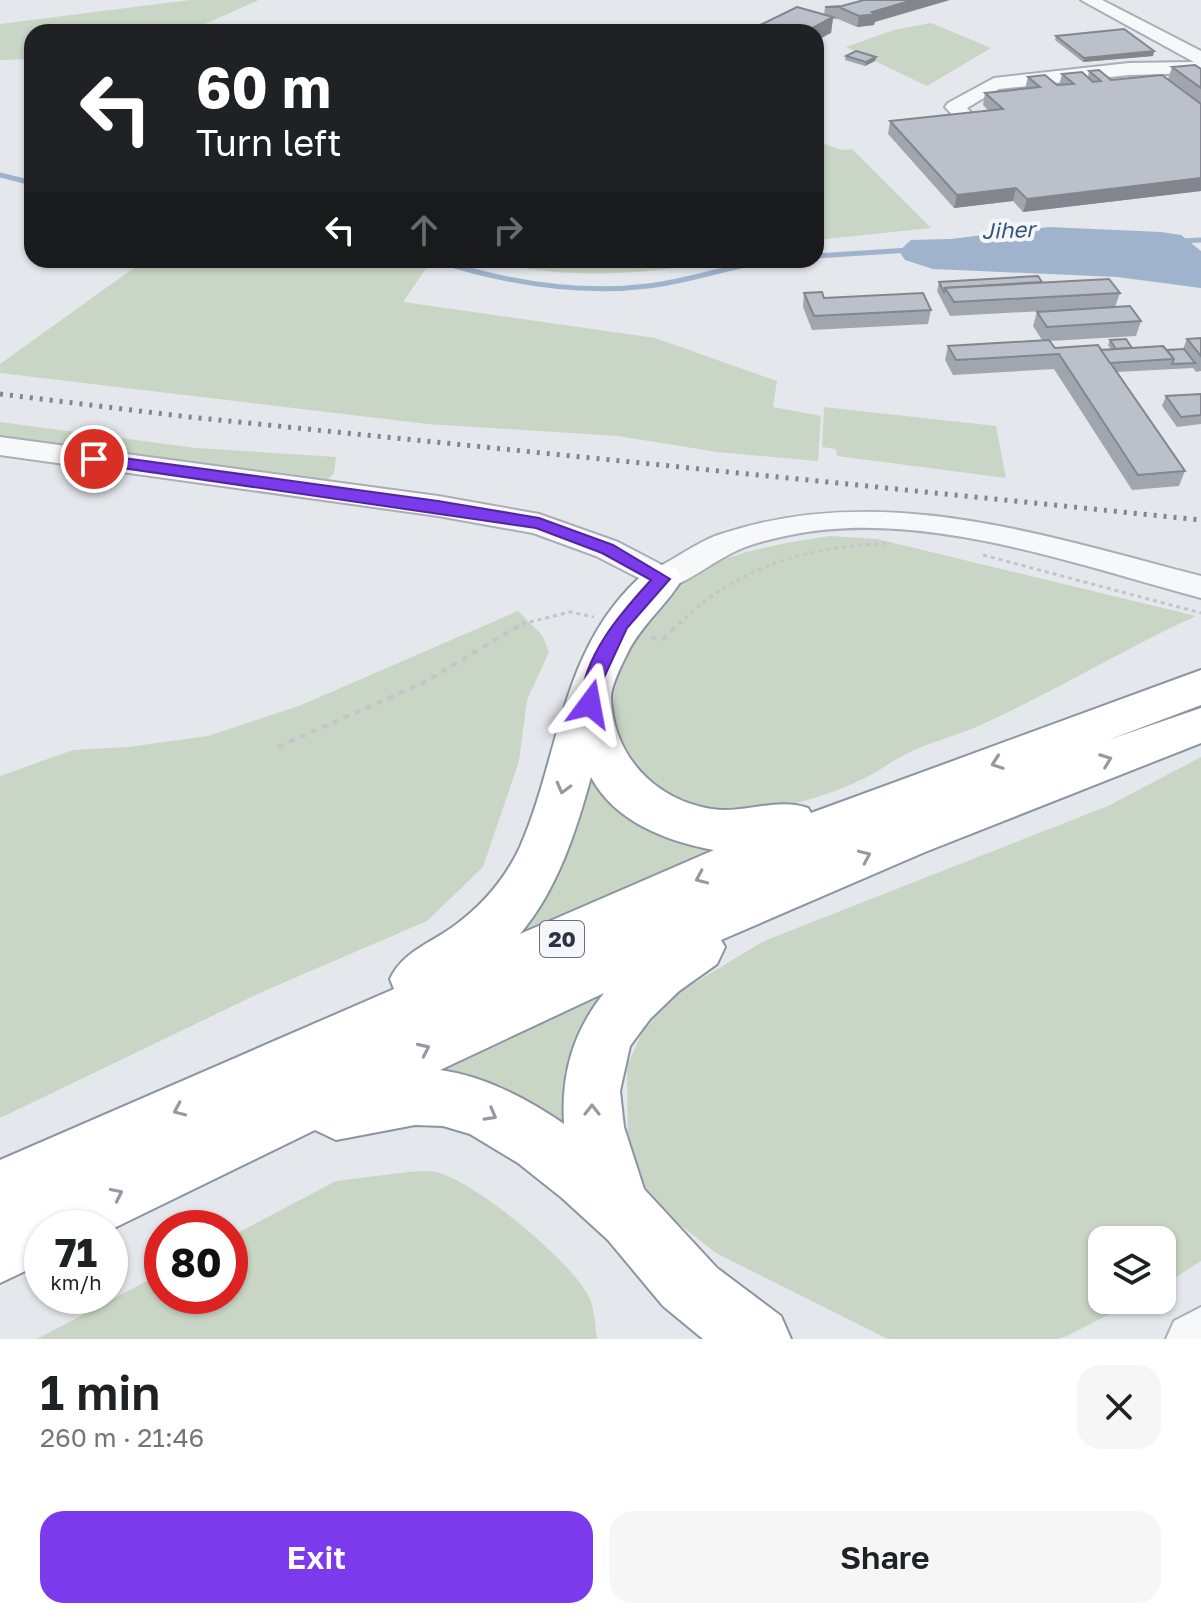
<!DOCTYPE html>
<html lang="en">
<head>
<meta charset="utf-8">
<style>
	body { margin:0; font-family:"Golos Text",sans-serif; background:#f6f6f6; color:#202124; height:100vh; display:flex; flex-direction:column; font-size:30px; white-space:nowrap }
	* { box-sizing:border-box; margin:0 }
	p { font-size:26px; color:#757577 }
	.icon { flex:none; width:44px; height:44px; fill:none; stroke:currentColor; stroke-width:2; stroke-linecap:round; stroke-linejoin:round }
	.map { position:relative; height:1339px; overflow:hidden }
	.sheet { display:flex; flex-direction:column; background:#fff; flex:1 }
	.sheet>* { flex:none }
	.top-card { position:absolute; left:24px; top:24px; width:800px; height:244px; border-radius:24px; box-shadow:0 2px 6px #0004; background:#202124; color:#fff; overflow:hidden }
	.buttons { position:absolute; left:1088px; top:1226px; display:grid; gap:16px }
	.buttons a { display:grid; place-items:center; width:88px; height:88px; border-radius:16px; background:#fff; box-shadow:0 2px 6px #0004; font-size:40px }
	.speed { position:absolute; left:24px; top:1210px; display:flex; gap:16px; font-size:40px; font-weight:700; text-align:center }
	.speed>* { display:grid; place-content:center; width:104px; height:104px; border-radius:50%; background:#fff; box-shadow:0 2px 6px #0004; line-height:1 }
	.speed small { font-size:20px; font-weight:400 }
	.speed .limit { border:12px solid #d22; background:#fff; color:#111 }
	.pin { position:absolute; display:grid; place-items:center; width:68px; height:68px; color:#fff; margin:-34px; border:4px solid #fff; border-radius:50%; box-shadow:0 2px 8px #0007 }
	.me { position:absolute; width:88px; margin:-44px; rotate:13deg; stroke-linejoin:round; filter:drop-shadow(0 0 6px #0008) }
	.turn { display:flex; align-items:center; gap:28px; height:168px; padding:0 40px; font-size:36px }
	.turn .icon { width:104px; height:104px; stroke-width:2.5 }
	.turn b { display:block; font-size:56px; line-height:68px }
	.lanes { display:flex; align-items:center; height:76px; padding:0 40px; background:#0003; justify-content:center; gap:40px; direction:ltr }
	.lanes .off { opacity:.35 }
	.round { display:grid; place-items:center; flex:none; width:84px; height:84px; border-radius:24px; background:#f6f6f6 }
	.overview { display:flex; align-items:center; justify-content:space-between; height:136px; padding:0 40px }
	h1 { font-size:48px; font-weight:600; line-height:60px }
	.primary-button { display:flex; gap:16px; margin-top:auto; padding:16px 40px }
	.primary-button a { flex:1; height:92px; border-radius:24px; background:#7c3aed; color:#fff; font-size:32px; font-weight:600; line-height:92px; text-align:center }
	.primary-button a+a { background:#f6f6f6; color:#202124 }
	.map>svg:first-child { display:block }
	.green { fill:#c9d6c5 }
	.water { fill:#9fb4cc }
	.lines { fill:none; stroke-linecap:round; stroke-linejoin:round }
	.stream { stroke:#9fb4cc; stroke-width:5 }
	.minor-casing { stroke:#a9aeb7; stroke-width:4 }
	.highway-casing { stroke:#8b94a3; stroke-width:4 }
	.path-far1 { stroke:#c2c5cb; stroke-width:3; stroke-dasharray:4 4; stroke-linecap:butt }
	.path { stroke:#c2c5cb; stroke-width:4; stroke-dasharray:6 6; stroke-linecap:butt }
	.minor { fill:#f7f8fa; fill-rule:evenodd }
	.highway { fill:#fff; fill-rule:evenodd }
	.rail { stroke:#7d8696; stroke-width:5; stroke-dasharray:3 7; stroke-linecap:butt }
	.wall { fill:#a1a5ae }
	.shaded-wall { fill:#83868d }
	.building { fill:#bbc0ca; stroke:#83868d; stroke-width:2 }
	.oneway { stroke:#959aa2 }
	.route { fill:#7c3aed; stroke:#51269a; stroke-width:2 }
	.labels { text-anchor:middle; stroke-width:8; stroke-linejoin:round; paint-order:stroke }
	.far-water-label { font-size:22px; font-style:italic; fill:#34527a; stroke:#f4f6f9 }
	.shield { fill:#f4f6f9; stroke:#676e7b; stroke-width:2 }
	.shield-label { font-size:22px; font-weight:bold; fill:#2b3445 }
</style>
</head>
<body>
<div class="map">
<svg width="1201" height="1339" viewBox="0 0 1201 1339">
	<rect width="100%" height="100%" fill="#e4e7ec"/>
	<g class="green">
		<path d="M 190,0 L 259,0 L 187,32 L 32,32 L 32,59 L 0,60 L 0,24 Z"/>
		<path d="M 931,23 L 991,48 L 927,86 L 846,47 L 894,30 Z"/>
		<path d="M 816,141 L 842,150 L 852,149 L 931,228 L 816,240 Z"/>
		<path d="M 155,260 L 406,260 L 427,267 L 403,302 L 655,338 L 777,381 L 773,407 L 821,416 L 818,461 L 717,452 L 618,436 L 427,424 L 0,373 L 0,364 L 131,270 Z"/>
		<path d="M 485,260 L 719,260 C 643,276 561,280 485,260 Z"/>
		<path d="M 824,407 L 996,426 L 1006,478 L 837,456 L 836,449 L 822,447 Z"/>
		<path d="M 0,422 L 196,448 L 336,457 L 334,473 L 326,481 L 0,440 Z"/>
		<path d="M 830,536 L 877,539 L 1196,616 C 1124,649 1057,690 985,723 C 960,735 932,741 906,754 C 892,761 879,771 865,778 C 830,795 788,808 749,810 C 729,811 707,807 689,801 C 577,766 605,648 676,587 C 717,552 779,544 830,536 Z"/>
		<path d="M 518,611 L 542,635 L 549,652 L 527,700 L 519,761 L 483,867 L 427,921 L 264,991 L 0,1118 L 0,776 L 73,750 L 128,747 L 208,736 L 299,706 Z"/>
		<path d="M 582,752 L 738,843 L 501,943 Z"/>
		<path d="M 1201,757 L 1201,1261 L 1162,1286 L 1162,1240 L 1102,1240 L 1102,1300 L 1137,1300 L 1067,1336 L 1057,1339 L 888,1339 L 716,1253 L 665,1213 L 628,1166 L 627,1066 L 642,1033 L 666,1000 L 764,941 L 1108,806 Z"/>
		<path d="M 625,982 L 587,1168 L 406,1083 Z"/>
		<path d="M 408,1172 C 417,1172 430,1170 439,1173 C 477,1183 572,1262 589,1297 C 595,1309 595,1326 597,1339 L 37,1339 L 162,1273 L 162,1296 L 230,1296 L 230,1237 L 336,1181 Z"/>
	</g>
	<path class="water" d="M 1049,227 L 1161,232 L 1181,235 L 1201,251 L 1201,288 L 1117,277 L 933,269 L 905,260 L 899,251 L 911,240 L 951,239 Z"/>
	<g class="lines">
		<g class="stream">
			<path d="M 0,175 L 32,183"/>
			<path d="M 1182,241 L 1201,240"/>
			<path d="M 816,256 L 910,250"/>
			<path d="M 435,260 C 504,282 576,295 648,286 C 691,281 732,265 775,260"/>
		</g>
		<g class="minor-casing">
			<g id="minor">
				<path d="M 1081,0 L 1102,0 L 1201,51 L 1201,73 L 1129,75 L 999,89 L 967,108 L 977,119 L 967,125 L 960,123 L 945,107 L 948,103 L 994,78 L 1129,63 L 1194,62 Z"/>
				<path d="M 0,437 L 438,496 L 539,514 L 618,542 L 662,565 C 679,556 697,543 715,536 C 878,479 1042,535 1201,576 L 1201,598 C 1075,564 921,508 790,535 C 771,539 748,544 732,553 C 708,565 687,583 662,590 L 596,556 L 533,533 L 438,516 L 0,455 Z"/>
				<path d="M 1201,1307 L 1201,1339 L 1166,1339 L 1174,1321 Z"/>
			</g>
		</g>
		<g class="highway-casing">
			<path id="highway" d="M 662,565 L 676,569 L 682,579 C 667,605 642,624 628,652 C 622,664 611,685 611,698 C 613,756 655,800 712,809 C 745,814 777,797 808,808 L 811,813 L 1201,670 L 1201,705 L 1108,740 L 1201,708 L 1201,743 L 925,852 L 721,940 L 725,947 L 717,964 L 679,991 L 650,1019 L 630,1046 L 620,1091 L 624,1127 L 644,1189 L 717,1268 L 781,1316 L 791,1339 L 703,1339 L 663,1306 L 608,1240 L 562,1198 L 518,1163 L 470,1134 L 443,1126 L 415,1125 L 336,1140 L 315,1130 L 110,1230 L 42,1228 L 42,1263 L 0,1283 L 0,1160 L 394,989 L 390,979 C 402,952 431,943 454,926 C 483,905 505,879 520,847 C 558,760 560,661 628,589 C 639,578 646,569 662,565 ZM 591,777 C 615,822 666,841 714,850 L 520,934 C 557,890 576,832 591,777 ZM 604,993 C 573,1032 561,1074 564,1124 C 528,1099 484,1076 440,1070 Z"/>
		</g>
		<g class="path-far1">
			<path d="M 983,555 L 1201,613"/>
			<path d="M 522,624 L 570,612 L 594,617"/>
			<path d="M 679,624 C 740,564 808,547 891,543"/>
		</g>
		<g class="path">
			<path d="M 651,637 L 661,641 L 681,622"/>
			<path d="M 278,747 L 425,682 L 525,622"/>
		</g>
		<use href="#minor" class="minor"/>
		<use href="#highway" class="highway"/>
		<path class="rail" d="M 0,394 L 189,417 L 1201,520"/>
	</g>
	<g class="wall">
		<path d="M 842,6 L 875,22 L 874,25 L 857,27 L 838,19 L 833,19 L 831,33 L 824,15 L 825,7 Z"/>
		<path d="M 1056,36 L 1154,51 L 1153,56 L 1083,62 L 1055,40 Z"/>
		<path d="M 846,56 L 876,57 L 875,61 L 865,66 L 845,60 Z"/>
		<path d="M 1172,67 L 1201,69 L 1201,191 L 1023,212 L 1013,201 L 954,208 L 888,134 L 890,121 L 989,111 L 983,105 L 985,93 L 1025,89 L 1028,77 L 1057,85 L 1059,85 L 1062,74 L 1088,77 L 1089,71 L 1111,80 L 1168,79 Z"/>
		<path d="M 939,282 L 1042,282 L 1120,293 L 1115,307 L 950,316 L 937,291 Z"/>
		<path d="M 804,293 L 824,298 L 931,310 L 928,324 L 812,330 L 803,307 Z"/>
		<path d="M 1037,312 L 1141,321 L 1136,336 L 1050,341 L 1055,348 L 1111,349 L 1108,345 L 1110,340 L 1132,348 L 1167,350 L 1183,349 L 1187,339 L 1201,338 L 1201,371 L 1196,372 L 1193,368 L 1116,372 L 1185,471 L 1179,486 L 1132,490 L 1054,369 L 953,375 L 945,360 L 948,346 L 1042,340 L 1033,326 Z"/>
		<path d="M 1201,394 L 1201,424 L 1177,427 L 1162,406 L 1166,396 Z"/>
	</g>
	<g class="shaded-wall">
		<path d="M 913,0 L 950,0 L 875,22 L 874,25 L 857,27 L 859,16 Z"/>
		<path d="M 833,17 L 831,33 L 816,41 L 816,32 L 805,32 Z"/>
		<path d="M 1154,51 L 1153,56 L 1083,62 L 1084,58 Z"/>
		<path d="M 876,57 L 875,61 L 865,66 L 866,62 Z"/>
		<path d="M 1201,178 L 1201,191 L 1023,212 L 1027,199 Z"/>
		<path d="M 1016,188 L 1013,201 L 954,208 L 957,195 Z"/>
	</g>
	<g class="building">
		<path d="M 864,0 L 913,0 L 872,12 L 876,14 L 859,16 L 839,7 L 825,7 L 842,6 Z"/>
		<path d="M 797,7 L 833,17 L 805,32 L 746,32 Z"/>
		<path d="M 1124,29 L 1154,51 L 1084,58 L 1056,36 Z"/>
		<path d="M 856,51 L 876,57 L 866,62 L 846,56 Z"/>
		<path d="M 1195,65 L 1201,69 L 1201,88 L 1172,67 Z"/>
		<path d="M 1099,70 L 1111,80 L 1162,75 L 1201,104 L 1201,178 L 1027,199 L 1016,188 L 957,195 L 890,121 L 1003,109 L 985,93 L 1040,87 L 1028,77 L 1045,75 L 1057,85 L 1074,84 L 1062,74 L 1082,72 L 1093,82 L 1101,81 L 1089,71 Z"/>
		<path d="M 1038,276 L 1042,282 L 945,288 L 944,292 L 939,282 Z"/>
		<path d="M 1109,279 L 1120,293 L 954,302 L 945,288 Z"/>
		<path d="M 822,292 L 824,298 L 923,293 L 931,310 L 814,316 L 804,293 Z"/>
		<path d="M 1130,306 L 1141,321 L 1047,327 L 1037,312 Z"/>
		<path d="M 1201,338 L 1201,356 L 1187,339 Z"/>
		<path d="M 1126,339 L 1132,348 L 1116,349 L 1110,340 Z"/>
		<path d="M 1049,340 L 1055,348 L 1098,345 L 1185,471 L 1138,475 L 1059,354 L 956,360 L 948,346 Z"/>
		<path d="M 1163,346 L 1174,359 L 1110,363 L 1101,350 Z"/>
		<path d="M 1184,349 L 1195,363 L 1172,364 L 1174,359 L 1167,350 Z"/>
		<path d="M 1201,394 L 1201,415 L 1181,417 L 1166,396 Z"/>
	</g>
	<defs><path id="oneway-chevron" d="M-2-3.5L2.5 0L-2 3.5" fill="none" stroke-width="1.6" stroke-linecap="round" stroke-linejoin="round" transform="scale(2)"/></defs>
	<g class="oneway">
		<use href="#oneway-chevron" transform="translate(1106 760) rotate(-21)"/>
		<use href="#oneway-chevron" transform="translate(997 763) rotate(160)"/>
		<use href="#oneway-chevron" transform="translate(563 788) rotate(105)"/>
		<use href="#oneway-chevron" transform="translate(865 856) rotate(-24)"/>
		<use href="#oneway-chevron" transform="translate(701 878) rotate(156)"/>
		<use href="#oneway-chevron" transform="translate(424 1049) rotate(-25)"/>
		<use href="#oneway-chevron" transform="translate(179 1110) rotate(156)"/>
		<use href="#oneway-chevron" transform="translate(592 1110) rotate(-90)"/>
		<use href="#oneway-chevron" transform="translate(491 1115) rotate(29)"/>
		<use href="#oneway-chevron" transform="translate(117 1194) rotate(-26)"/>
	</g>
	<path class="route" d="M 94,454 L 438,501 L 539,518 L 613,545 L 670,579 L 627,628 L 600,686 L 599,704 L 590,711 L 580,704 C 584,655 619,615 651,580 L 602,553 L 536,528 L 88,463 L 86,459 Z"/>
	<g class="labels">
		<g class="far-water-label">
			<text transform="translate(1008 230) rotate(-2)" y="8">Jiher</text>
		</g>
		<rect class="shield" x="540" y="921" width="44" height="36" rx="6"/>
		<g class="shield-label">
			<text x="562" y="947">20</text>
		</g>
	</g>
</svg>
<div class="buttons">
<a><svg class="icon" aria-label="layers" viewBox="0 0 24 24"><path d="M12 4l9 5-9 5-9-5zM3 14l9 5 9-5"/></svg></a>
</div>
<div class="speed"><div>71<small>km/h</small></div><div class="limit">80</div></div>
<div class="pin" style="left:94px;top:459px;background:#d93025"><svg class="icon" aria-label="arrive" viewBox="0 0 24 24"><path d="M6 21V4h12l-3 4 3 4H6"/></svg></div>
<svg class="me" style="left:590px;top:704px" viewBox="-20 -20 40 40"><path d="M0-17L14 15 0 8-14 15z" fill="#7c3aed" stroke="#fff" stroke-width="4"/></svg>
<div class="top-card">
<div class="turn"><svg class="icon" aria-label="left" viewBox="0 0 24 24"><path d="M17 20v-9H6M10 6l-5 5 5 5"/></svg><div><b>60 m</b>Turn left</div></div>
<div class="lanes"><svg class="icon" aria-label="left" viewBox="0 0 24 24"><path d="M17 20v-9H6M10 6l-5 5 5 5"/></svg><svg class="icon off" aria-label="ahead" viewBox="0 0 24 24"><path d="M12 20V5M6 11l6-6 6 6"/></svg><svg class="icon off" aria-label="right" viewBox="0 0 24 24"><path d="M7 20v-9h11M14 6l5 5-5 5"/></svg></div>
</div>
</div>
<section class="sheet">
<div class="overview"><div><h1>1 min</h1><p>260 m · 21:46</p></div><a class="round"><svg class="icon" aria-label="close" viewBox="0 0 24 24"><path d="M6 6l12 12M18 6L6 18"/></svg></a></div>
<div class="primary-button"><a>Exit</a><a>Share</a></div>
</section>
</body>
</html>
